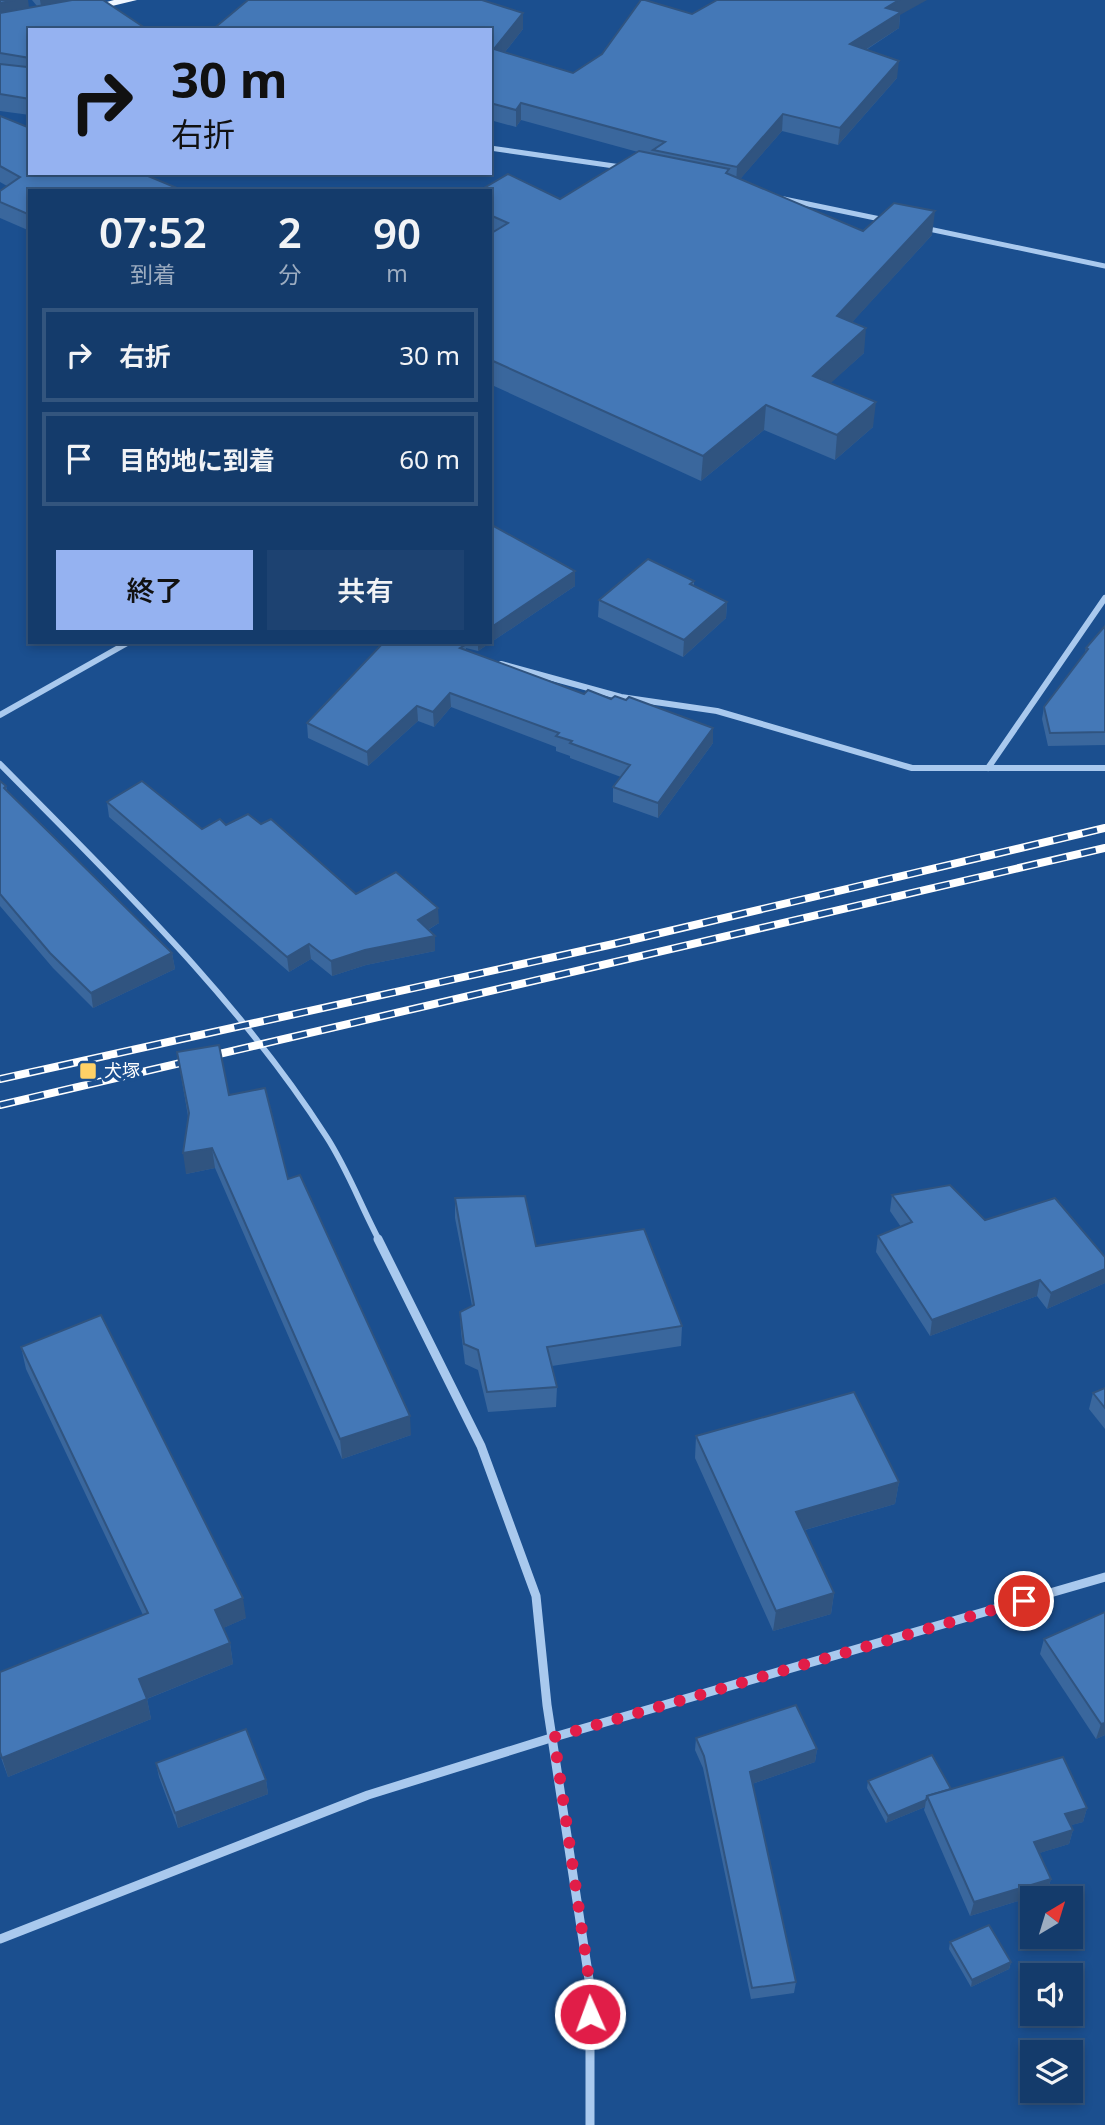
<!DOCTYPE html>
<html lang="ja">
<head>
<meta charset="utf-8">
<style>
	body { margin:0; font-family:"Noto Sans","Noto Sans JP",sans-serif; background:#1d4271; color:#f1f3f6; height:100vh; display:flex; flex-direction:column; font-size:26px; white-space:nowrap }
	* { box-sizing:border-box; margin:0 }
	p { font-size:23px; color:#9dadc1 }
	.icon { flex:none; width:38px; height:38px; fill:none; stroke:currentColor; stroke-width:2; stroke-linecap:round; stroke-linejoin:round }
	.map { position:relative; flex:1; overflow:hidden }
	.details { position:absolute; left:28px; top:189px; width:464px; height:455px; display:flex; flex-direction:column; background:#143b6b; border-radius:0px; box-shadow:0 4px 10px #0003,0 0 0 2px #33557e }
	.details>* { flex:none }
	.hud { position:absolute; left:28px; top:28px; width:464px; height:147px; border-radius:0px; box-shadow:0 4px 10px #0003,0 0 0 2px #33557e; background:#95b2f1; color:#111; overflow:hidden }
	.needle { width:46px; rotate:38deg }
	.tools { position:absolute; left:1020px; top:1886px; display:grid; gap:14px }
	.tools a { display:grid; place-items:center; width:63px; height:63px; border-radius:0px; background:#143b6b; box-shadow:0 4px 10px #0003,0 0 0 2px #33557e; font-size:35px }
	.pin { position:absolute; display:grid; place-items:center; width:60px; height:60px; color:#fff; margin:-30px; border:4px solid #fff; border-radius:50%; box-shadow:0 2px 7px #0007 }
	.me { position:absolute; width:77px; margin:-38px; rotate:358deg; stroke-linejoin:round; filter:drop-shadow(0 0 5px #0008) }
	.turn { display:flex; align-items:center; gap:24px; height:147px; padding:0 28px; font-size:32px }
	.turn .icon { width:91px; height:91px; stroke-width:2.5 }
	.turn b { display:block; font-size:49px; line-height:60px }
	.eta { display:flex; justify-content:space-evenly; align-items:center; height:119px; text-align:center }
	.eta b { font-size:42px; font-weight:600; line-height:49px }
	.action { display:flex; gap:14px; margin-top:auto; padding:14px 28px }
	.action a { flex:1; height:80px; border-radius:0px; background:#95b2f1; color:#111; font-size:28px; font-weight:600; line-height:80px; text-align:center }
	.action a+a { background:#1d4271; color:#f1f3f6 }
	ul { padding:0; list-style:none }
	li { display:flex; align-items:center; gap:21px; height:94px; margin:0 14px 10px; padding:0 14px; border:4px solid #33557e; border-radius:0px }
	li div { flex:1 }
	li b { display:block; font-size:26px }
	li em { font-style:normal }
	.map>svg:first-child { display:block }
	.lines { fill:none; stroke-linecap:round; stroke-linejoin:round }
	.street-far2 { stroke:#a9c9ee; stroke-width:5 }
	.street-far1 { stroke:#a9c9ee; stroke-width:6 }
	.street { stroke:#a9c9ee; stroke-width:9 }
	.primary { fill:#f0f6ff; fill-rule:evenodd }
	.rail-casing { stroke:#fff; stroke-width:8 }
	.rail { stroke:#1b4f8f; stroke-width:5; stroke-dasharray:15; stroke-linecap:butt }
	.wall { fill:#3a679d }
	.shaded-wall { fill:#305480 }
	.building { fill:#4478b7; stroke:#305480; stroke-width:2 }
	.route { stroke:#e11d48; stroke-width:12; stroke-dasharray:0 21.6 }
	.poi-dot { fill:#ffd166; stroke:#1b4f8f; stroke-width:2.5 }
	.labels { text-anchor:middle; stroke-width:7; stroke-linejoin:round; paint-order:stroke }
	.poi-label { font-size:18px; fill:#fff; stroke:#1b4f8f; text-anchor:start }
</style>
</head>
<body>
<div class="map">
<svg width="1105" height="2125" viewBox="0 0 1105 2125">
	<rect width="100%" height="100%" fill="#1b4f8f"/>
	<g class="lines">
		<g class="street-far2">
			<path d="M 490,148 L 621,167"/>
			<path d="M 784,199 L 885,220"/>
			<path d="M 924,228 L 1105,266"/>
		</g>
		<g class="street-far1">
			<path d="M 501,664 L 621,697 L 717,711 L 912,768 L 1105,768"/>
			<path d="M 0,715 L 129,642"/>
			<path d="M 0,764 C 116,882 236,996 326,1136 C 347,1168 361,1206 379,1240"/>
			<path d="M 988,768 L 1105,598"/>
		</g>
		<g class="street">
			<path d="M 378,1239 L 481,1446 L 536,1596 L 547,1705 L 590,1986 L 590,2125"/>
			<path d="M 0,1939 L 368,1795 L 554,1737 L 1105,1577"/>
		</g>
		<path class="primary" d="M 114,0 L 137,0 L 87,12 L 81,9 Z"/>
		<g class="rail-casing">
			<g id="rail">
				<path d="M 0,1079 L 618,943 L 1105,828"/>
				<path d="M 0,1105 L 1105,848"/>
			</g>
		</g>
		<use href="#rail" class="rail"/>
	</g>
	<g class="wall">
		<path d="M 0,0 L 29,8 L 37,6 L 32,0 L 103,0 L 30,30 L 30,115 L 0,111 Z"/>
		<path d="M 692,14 L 900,15 L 899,28 L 866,50 L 897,78 L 838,145 L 782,131 L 740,179 L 863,231 L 932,235 L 852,322 L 864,353 L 830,383 L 873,427 L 835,460 L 764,430 L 701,481 L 494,386 L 490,389 L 490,191 L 560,199 L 638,152 L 521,120 L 516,127 L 490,120 L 490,30 L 523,29 L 505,52 L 573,73 Z"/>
		<path d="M 0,116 L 30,191 L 30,231 L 0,218 L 0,191 L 7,186 L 0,182 Z"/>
		<path d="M 575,571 L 575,586 L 478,651 L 466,648 L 466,650 L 584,694 L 611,699 L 713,728 L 713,743 L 658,818 L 613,802 L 613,787 L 621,777 L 570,758 L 570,756 L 556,751 L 556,747 L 451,707 L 434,727 L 418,721 L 368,766 L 308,738 L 307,723 L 384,642 L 490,642 Z"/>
		<path d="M 694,581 L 694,586 L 727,602 L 726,618 L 683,657 L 598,617 L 599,600 Z"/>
		<path d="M 1105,626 L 1105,745 L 1048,746 L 1042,719 L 1044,707 L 1085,653 L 1086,648 Z"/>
		<path d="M 0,781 L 6,786 L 7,790 L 172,953 L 175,969 L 93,1008 L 53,968 L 0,906 Z"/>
		<path d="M 107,802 L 202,829 L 226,825 L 261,824 L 356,894 L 439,923 L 428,930 L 435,936 L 435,951 L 366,965 L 332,976 L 311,959 L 289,972 L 109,817 Z"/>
		<path d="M 177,1052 L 229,1095 L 288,1179 L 411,1435 L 342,1459 L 215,1168 L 186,1174 L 188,1116 Z"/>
		<path d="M 892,1195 L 985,1220 L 1105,1257 L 1105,1283 L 1047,1309 L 1037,1296 L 930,1336 L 876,1252 L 878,1236 L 901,1227 L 890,1211 Z"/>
		<path d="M 455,1198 L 536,1246 L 682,1326 L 681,1346 L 552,1366 L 557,1387 L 556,1407 L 488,1412 L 478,1370 L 465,1364 L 461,1332 L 460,1312 L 472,1306 L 455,1218 Z"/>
		<path d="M 21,1347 L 246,1618 L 223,1628 L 230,1643 L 233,1664 L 147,1699 L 151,1719 L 8,1777 L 0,1755 L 0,1672 L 143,1615 L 26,1369 Z"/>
		<path d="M 1105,1388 L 1105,1429 L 1089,1409 L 1093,1393 Z"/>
		<path d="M 696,1436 L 899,1482 L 895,1504 L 805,1530 L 834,1593 L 831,1614 L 773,1631 L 695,1458 Z"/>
		<path d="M 1105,1612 L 1105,1735 L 1096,1739 L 1040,1654 L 1044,1639 Z"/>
		<path d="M 696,1738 L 817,1749 L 815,1762 L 752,1784 L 796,1982 L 794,1993 L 751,1999 L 703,1768 L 695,1750 Z"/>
		<path d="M 156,1763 L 266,1780 L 268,1794 L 178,1828 L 159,1777 Z"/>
		<path d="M 868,1781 L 951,1789 L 1087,1808 L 1083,1822 L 1071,1825 L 1073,1830 L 1069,1844 L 1039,1853 L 1051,1879 L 1047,1892 L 970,1916 L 924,1810 L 925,1807 L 886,1823 L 867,1788 Z"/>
		<path d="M 950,1942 L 1011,1962 L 1009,1969 L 971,1987 L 949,1949 Z"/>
	</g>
	<g class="shaded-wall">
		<path d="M 15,0 L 28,0 L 30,14 L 0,20 L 0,3 Z"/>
		<path d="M 40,0 L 85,0 L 42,12 Z"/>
		<path d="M 899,0 L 927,0 L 900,15 L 899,28 L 848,61 L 850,44 L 886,8 Z"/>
		<path d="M 523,13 L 523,29 L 494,66 L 494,49 Z"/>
		<path d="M 899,61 L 897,78 L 838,145 L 840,128 Z"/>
		<path d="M 521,103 L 521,120 L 516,127 L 516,110 Z"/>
		<path d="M 783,114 L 782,131 L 736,184 L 737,167 Z"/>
		<path d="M 935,211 L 932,235 L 835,341 L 837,316 Z"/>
		<path d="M 866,328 L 864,353 L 811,401 L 813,376 Z"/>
		<path d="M 493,361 L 494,386 L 490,389 L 490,363 Z"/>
		<path d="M 876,402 L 873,427 L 835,460 L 837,435 Z"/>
		<path d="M 766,405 L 764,430 L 701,481 L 703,456 Z"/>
		<path d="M 575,571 L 575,586 L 478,651 L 478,642 L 490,642 L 490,628 Z"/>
		<path d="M 727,602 L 726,618 L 683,657 L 684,640 Z"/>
		<path d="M 450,693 L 451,707 L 434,727 L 433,712 Z"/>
		<path d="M 417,706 L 418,721 L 368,766 L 367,752 Z"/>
		<path d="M 713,728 L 713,743 L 658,818 L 658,803 Z"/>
		<path d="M 438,908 L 439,923 L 419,935 L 418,920 Z"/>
		<path d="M 435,936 L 435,951 L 366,965 L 332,976 L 331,961 L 365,950 Z"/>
		<path d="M 309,944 L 311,959 L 289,972 L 287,957 Z"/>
		<path d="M 172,953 L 175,969 L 93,1008 L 91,993 Z"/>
		<path d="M 212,1148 L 215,1168 L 186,1174 L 183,1153 Z"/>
		<path d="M 1105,1269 L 1105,1283 L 1047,1309 L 1051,1293 Z"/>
		<path d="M 1040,1280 L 1037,1296 L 930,1336 L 932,1320 Z"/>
		<path d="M 410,1416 L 411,1435 L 342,1459 L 340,1439 Z"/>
		<path d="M 899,1482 L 895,1504 L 794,1533 L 796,1512 Z"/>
		<path d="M 834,1593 L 831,1614 L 773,1631 L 776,1611 Z"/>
		<path d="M 243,1598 L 246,1618 L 219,1630 L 215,1610 Z"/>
		<path d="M 230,1643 L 233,1664 L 144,1700 L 139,1679 Z"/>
		<path d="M 147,1699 L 151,1719 L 8,1777 L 2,1758 Z"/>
		<path d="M 1105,1723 L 1105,1735 L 1096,1739 L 1101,1724 Z"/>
		<path d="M 817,1749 L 815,1762 L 749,1785 L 750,1772 Z"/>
		<path d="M 266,1780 L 268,1794 L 178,1828 L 175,1813 Z"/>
		<path d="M 926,1800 L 925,1807 L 886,1823 L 888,1816 Z"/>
		<path d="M 1087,1808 L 1083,1822 L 1061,1828 L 1065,1814 Z"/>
		<path d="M 1073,1830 L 1069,1844 L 1030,1856 L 1034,1842 Z"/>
		<path d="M 1051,1879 L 1047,1892 L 970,1916 L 974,1902 Z"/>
		<path d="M 1011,1962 L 1009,1969 L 971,1987 L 972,1980 Z"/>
	</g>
	<g class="building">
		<path d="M 0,0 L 15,0 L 0,3 Z"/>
		<path d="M 72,0 L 103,0 L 148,30 L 30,30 L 30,58 L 0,53 L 0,13 Z"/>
		<path d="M 248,0 L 482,0 L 523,13 L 494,49 L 573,73 L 602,54 L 641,0 L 645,0 L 692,14 L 717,0 L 899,0 L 886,8 L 901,12 L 850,44 L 899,61 L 840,128 L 783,114 L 737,167 L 653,150 L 665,142 L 521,103 L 516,110 L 490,103 L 490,30 L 212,30 Z"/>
		<path d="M 0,64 L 27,67 L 30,66 L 30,99 L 0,94 Z"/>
		<path d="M 0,116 L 30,128 L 30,173 L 141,173 L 184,191 L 30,191 L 30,215 L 0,202 L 0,191 L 20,177 L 0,166 Z"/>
		<path d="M 639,151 L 729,169 L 726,173 L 863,231 L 894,203 L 935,211 L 837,316 L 866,328 L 813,376 L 876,402 L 837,435 L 766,405 L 703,456 L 493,361 L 490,363 L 490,234 L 508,223 L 490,215 L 490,191 L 479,191 L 508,174 L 560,199 Z"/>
		<path d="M 490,524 L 575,571 L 490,628 Z"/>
		<path d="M 648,559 L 694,581 L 690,584 L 727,602 L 684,640 L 599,600 Z"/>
		<path d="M 1105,626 L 1105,732 L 1050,733 L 1044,707 L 1088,649 L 1086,648 Z"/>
		<path d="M 384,642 L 456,642 L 465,645 L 460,648 L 584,694 L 588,690 L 611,699 L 615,696 L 626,700 L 629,697 L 713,728 L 658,803 L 613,787 L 630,765 L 570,743 L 572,741 L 556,736 L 559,733 L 450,693 L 433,712 L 417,706 L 367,752 L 307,723 Z"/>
		<path d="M 0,781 L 6,786 L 4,788 L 172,953 L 91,993 L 50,953 L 0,894 Z"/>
		<path d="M 142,781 L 202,829 L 220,819 L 226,825 L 248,814 L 261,824 L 271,819 L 356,894 L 396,872 L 438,908 L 418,920 L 435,936 L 365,950 L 331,961 L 309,944 L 287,957 L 107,802 Z"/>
		<path d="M 219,1045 L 229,1095 L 265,1088 L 288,1179 L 300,1175 L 410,1416 L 340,1439 L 212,1148 L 183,1153 L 189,1113 L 177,1052 Z"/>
		<path d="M 950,1185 L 985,1220 L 1055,1198 L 1105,1257 L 1105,1269 L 1051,1293 L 1040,1280 L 932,1320 L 878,1236 L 912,1222 L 892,1195 Z"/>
		<path d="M 525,1196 L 536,1246 L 644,1229 L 682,1326 L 547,1347 L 557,1387 L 487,1392 L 478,1350 L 464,1344 L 460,1312 L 474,1305 L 455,1198 Z"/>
		<path d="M 101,1315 L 243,1598 L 215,1610 L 230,1643 L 139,1679 L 147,1699 L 2,1758 L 0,1752 L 0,1672 L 148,1613 L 21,1347 Z"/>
		<path d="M 1105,1388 L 1105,1408 L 1093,1393 Z"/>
		<path d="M 854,1392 L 899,1482 L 796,1512 L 834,1593 L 776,1611 L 696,1436 Z"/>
		<path d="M 1105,1612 L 1105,1723 L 1101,1724 L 1044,1639 Z"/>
		<path d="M 796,1705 L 817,1749 L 750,1772 L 796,1982 L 752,1988 L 704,1756 L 696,1738 Z"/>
		<path d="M 246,1729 L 266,1780 L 175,1813 L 156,1763 Z"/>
		<path d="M 932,1755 L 951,1789 L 927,1796 L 926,1800 L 888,1816 L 868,1781 Z"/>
		<path d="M 1063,1757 L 1087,1808 L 1065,1814 L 1073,1830 L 1034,1842 L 1051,1879 L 974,1902 L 927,1796 Z"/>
		<path d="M 989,1925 L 1011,1962 L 972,1980 L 950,1942 Z"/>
	</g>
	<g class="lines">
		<path class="route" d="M 590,2014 L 590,1986 L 554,1737 L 1024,1601"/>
	</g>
	<rect class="poi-dot" x="79" y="1062" width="18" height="18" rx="3.5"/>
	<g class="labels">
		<g class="poi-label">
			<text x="104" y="1077">犬塚</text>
		</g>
	</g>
</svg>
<div class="tools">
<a><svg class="needle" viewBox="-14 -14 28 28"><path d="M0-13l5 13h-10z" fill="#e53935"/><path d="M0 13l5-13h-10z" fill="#9dadc1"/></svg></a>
<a><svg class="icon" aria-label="sound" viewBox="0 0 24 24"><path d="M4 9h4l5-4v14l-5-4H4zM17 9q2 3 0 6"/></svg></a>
<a><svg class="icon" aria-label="layers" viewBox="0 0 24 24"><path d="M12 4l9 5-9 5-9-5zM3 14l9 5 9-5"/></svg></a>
</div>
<div class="pin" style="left:1024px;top:1601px;background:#d93025"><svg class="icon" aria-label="arrive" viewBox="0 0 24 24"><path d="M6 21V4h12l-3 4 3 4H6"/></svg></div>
<svg class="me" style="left:590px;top:2014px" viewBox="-20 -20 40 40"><circle r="17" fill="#e11d48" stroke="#fff" stroke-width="3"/><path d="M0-11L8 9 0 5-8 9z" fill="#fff"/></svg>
<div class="hud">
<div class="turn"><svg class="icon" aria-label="right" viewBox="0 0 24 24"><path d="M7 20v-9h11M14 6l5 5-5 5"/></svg><div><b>30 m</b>右折</div></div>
</div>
<section class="details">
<div class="eta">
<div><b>07:52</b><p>到着</p></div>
<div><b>2</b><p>分</p></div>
<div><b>90</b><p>m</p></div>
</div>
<ul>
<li><svg class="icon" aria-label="right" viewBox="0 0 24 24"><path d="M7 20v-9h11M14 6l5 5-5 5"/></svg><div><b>右折</b></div><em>30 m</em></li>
<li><svg class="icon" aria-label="arrive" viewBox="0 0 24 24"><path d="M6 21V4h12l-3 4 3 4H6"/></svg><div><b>目的地に到着</b></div><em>60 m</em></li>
</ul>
<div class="action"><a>終了</a><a>共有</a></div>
</section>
</div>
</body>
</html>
